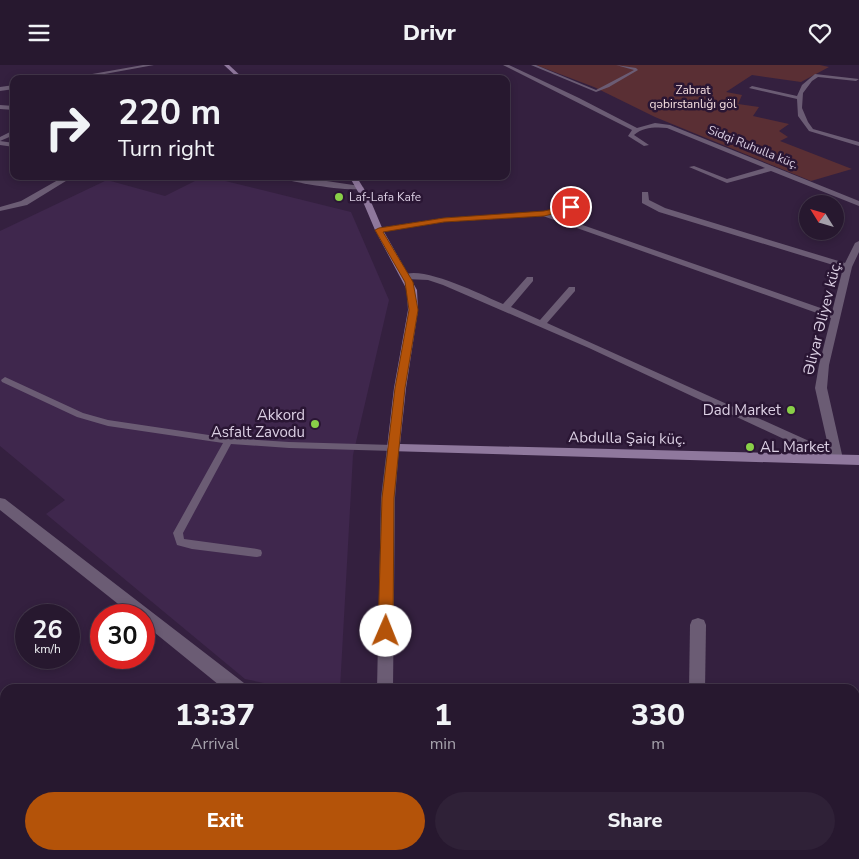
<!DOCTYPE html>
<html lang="en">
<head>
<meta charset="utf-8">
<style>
	body { margin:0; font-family:"Nunito Sans",sans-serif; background:#2f2137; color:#f1f3f6; height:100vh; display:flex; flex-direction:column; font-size:19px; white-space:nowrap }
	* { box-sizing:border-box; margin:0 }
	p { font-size:16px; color:#a4a0aa }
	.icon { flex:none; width:28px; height:28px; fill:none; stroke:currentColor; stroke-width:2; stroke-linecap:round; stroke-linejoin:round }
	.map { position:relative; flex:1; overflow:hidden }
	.details { position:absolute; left:0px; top:619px; width:860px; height:176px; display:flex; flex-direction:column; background:#27182f; border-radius:15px 15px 0 0; box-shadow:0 2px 8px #0003,0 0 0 1px #43374b }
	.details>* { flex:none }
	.guide { position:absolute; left:10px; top:10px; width:500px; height:105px; border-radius:10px; box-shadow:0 2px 8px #0003,0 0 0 1px #43374b; background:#27182f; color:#f1f3f6; overflow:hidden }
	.needle { width:32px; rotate:307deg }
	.buttons { position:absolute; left:799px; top:130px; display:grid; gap:10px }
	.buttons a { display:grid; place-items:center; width:45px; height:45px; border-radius:50%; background:#27182f; box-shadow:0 2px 8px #0003,0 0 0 1px #43374b; font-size:25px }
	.speed { position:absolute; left:15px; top:539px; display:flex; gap:10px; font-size:25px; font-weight:700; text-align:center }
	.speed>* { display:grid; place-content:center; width:65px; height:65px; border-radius:50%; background:#27182f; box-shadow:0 2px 8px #0003,0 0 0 1px #43374b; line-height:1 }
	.speed small { font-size:12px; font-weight:400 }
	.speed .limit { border:8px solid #d22; background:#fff; color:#111 }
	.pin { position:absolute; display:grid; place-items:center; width:42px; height:42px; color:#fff; margin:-21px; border:2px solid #fff; border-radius:50%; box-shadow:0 1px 5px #0007 }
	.me { position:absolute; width:55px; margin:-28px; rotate:1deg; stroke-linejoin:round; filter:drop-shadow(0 0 4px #0008) }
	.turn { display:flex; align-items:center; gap:18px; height:105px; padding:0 25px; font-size:22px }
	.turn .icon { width:65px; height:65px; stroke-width:2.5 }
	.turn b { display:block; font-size:35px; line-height:42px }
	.eta { display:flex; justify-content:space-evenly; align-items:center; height:85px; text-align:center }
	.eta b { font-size:30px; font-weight:800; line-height:35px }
	.button { display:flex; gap:10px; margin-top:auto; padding:10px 25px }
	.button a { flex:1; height:58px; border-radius:30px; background:#b45309; color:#fff; font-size:20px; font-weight:800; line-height:58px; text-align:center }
	.button a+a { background:#2f2137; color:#f1f3f6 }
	header { display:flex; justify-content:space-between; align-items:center; height:65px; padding:0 25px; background:#27182f; font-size:22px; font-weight:800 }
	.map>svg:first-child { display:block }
	.built { fill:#3f274d }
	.green { fill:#5a2f34 }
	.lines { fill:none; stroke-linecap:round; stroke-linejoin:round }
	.lane { fill:#6b5c74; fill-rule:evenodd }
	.street { fill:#6b5c74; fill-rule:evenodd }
	.secondary { fill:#8f789d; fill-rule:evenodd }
	.route { fill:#b45309; stroke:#753606 }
	.poi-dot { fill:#89cf48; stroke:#2a1634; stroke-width:2 }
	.labels { text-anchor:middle; stroke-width:5; stroke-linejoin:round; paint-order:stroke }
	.far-park-label { font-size:12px; fill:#f4dee0; stroke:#2a1634 }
	.far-street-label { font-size:12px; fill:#dcd0e4; stroke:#2a1634 }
	.far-poi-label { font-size:12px; fill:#dcd0e4; stroke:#2a1634; text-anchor:start }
	.street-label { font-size:15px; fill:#dcd0e4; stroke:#2a1634 }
	.poi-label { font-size:15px; fill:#dcd0e4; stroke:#2a1634; text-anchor:end }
</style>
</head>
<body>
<header><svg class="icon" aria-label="menu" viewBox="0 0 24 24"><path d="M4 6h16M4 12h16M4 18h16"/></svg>Drivr<svg class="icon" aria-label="heart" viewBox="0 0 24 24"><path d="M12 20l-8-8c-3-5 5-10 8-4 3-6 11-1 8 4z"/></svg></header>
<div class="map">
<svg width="859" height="794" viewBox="0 0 859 794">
	<rect width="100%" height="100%" fill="#34203f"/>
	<path class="built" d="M 205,111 L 351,147 L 389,235 L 353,390 L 340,624 L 293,624 L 245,614 L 46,449 L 65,435 L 0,381 L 0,166 L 107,115 L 165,131 Z"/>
	<path class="green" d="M 536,0 L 820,0 L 829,2 L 801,17 L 752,10 L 726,27 L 742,30 L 738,39 L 759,42 L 753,51 L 789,59 L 779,66 L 788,72 L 780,76 L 852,104 L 811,116 L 655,52 L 594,22 Z"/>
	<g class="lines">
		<g class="lane">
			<path d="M 531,0 L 536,0 L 596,25 L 634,5 L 616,0 L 636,3 L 638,5 L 609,22 L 596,27 Z"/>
			<path d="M 5,312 L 83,348 L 108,355 L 229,373 L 289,377 L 393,380 L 397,383 L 393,386 L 289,383 L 231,379 L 183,468 L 184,474 L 257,484 L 261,485 L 262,488 L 261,491 L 257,492 L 192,484 L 177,480 L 173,468 L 223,378 L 108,361 L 77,352 L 2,317 L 1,315 Z"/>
		</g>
		<g class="street">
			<path d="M 143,0 L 154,0 L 77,14 L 64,14 Z"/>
			<path d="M 503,0 L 509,0 L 579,33 L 637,63 L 655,58 L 670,60 L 859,136 L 859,141 L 771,106 L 727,118 L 689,102 L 694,101 L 727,114 L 765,103 L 667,63 C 656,62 643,62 634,70 L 649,80 L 644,81 L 628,71 L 632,65 Z"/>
			<path d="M 815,9 L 859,14 L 856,16 L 818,12 L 812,16 L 803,28 L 802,43 L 808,57 L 813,64 L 859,77 L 859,81 L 809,66 L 798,51 L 797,34 L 749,23 L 752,21 L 797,31 L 802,20 Z"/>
			<path d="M 14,20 L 14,24 L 0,26 L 0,22 Z"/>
			<path d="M 0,40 L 14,41 L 14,45 L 0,44 Z"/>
			<path d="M 14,65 L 14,70 L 0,76 L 0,72 Z"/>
			<path d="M 0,76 L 14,78 L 14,82 L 0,80 Z"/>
			<path d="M 65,111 L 74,111 L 27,140 L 0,146 L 0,142 L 21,136 Z"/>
			<path d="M 276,111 L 293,111 L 360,121 L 364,123 C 355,128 285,117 276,111 Z"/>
			<path d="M 642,127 L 648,127 L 649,135 L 665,143 L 845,198 L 855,178 L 859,176 L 859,187 L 852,202 L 829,300 L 827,323 L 843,394 L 841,397 L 833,397 L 589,283 L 443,220 L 428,215 L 406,214 L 402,211 C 419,198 484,231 503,239 L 527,212 L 533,212 L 533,216 L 511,242 L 540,255 L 569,222 L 575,222 L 575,226 L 547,258 L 829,385 L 815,323 L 819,300 L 831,253 L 543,151 L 444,157 L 379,167 L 375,165 L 379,163 L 444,153 L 544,147 L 587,135 L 591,137 L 590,139 L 551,149 L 832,247 L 843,203 L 659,147 L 642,138 Z"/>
			<path d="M 393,378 L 397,380 L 399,383 L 395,433 L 393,624 L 377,624 L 381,433 L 387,383 L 389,380 Z"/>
			<path d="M 0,433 L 5,434 L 244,618 L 246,624 L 224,624 L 144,559 L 144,550 L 132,550 L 0,445 Z"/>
			<path d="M 698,553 L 704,555 L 706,560 L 705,624 L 689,624 L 690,560 L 692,555 Z"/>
			<path d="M 855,681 L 859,682 L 859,700 L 855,699 Z"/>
			<rect x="379" y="790" width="20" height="4"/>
			<path d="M 782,790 L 802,790 L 803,794 L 783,794 Z"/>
		</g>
		<g class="secondary">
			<path d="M 224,0 L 229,0 L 244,14 L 239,14 Z"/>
			<path d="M 349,111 L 356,111 L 369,132 L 383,165 L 417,225 L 418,245 L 406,323 L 400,379 L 859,390 L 859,400 L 389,386 L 387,383 L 394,323 L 408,245 L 407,225 L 375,165 L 361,132 Z"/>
		</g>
	</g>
	<path class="route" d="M 571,140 L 573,141 L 573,144 L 544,151 L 444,157 L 383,167 L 413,217 L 418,245 L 405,323 L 394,433 L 393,566 L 391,571 L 386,573 L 381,571 L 378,566 L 382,433 L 395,323 L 409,245 L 405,217 L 375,165 L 379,163 L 444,153 L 544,146 Z"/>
	<g class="poi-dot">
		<circle cx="339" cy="132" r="5"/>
		<circle cx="791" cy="345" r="5"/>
		<circle cx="315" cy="359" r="5"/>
		<circle cx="750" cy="382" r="5"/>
	</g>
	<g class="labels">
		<g class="far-park-label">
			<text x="693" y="29">Zabrat<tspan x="693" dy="14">qəbirstanlığı göl</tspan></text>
		</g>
		<g class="far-street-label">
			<text transform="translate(753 82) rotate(22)" y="4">Sidqi Ruhulla küç.</text>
		</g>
		<g class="far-poi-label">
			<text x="349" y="136">Laf-Lafa Kafe</text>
		</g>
		<g class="street-label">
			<text transform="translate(822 253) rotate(-76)" y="5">Əliyar Əliyev küç.</text>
			<text transform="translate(627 373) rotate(1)" y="5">Abdulla Şaiq küç.</text>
		</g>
		<g class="poi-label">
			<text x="781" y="350">Dad Market</text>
			<text x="305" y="355">Akkord<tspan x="305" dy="17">Asfalt Zavodu</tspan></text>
			<text x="760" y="387" text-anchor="start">AL Market</text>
		</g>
	</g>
</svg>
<div class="buttons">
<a><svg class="needle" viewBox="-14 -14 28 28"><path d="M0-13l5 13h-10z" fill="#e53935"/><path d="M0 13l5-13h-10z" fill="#a4a0aa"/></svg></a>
</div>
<div class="speed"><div>26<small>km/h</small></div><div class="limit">30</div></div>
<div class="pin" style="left:571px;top:142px;background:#d93025"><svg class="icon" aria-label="arrive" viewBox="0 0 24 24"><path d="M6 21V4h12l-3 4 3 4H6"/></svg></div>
<svg class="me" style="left:386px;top:566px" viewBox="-20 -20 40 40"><circle r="19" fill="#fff"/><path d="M0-13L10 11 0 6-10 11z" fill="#b45309"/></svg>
<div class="guide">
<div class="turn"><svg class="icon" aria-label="right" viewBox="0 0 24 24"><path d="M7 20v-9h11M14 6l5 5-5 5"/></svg><div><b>220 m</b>Turn right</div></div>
</div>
<section class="details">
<div class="eta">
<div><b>13:37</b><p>Arrival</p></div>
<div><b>1</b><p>min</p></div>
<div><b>330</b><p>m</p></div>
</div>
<div class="button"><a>Exit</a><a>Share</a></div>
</section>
</div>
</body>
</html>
